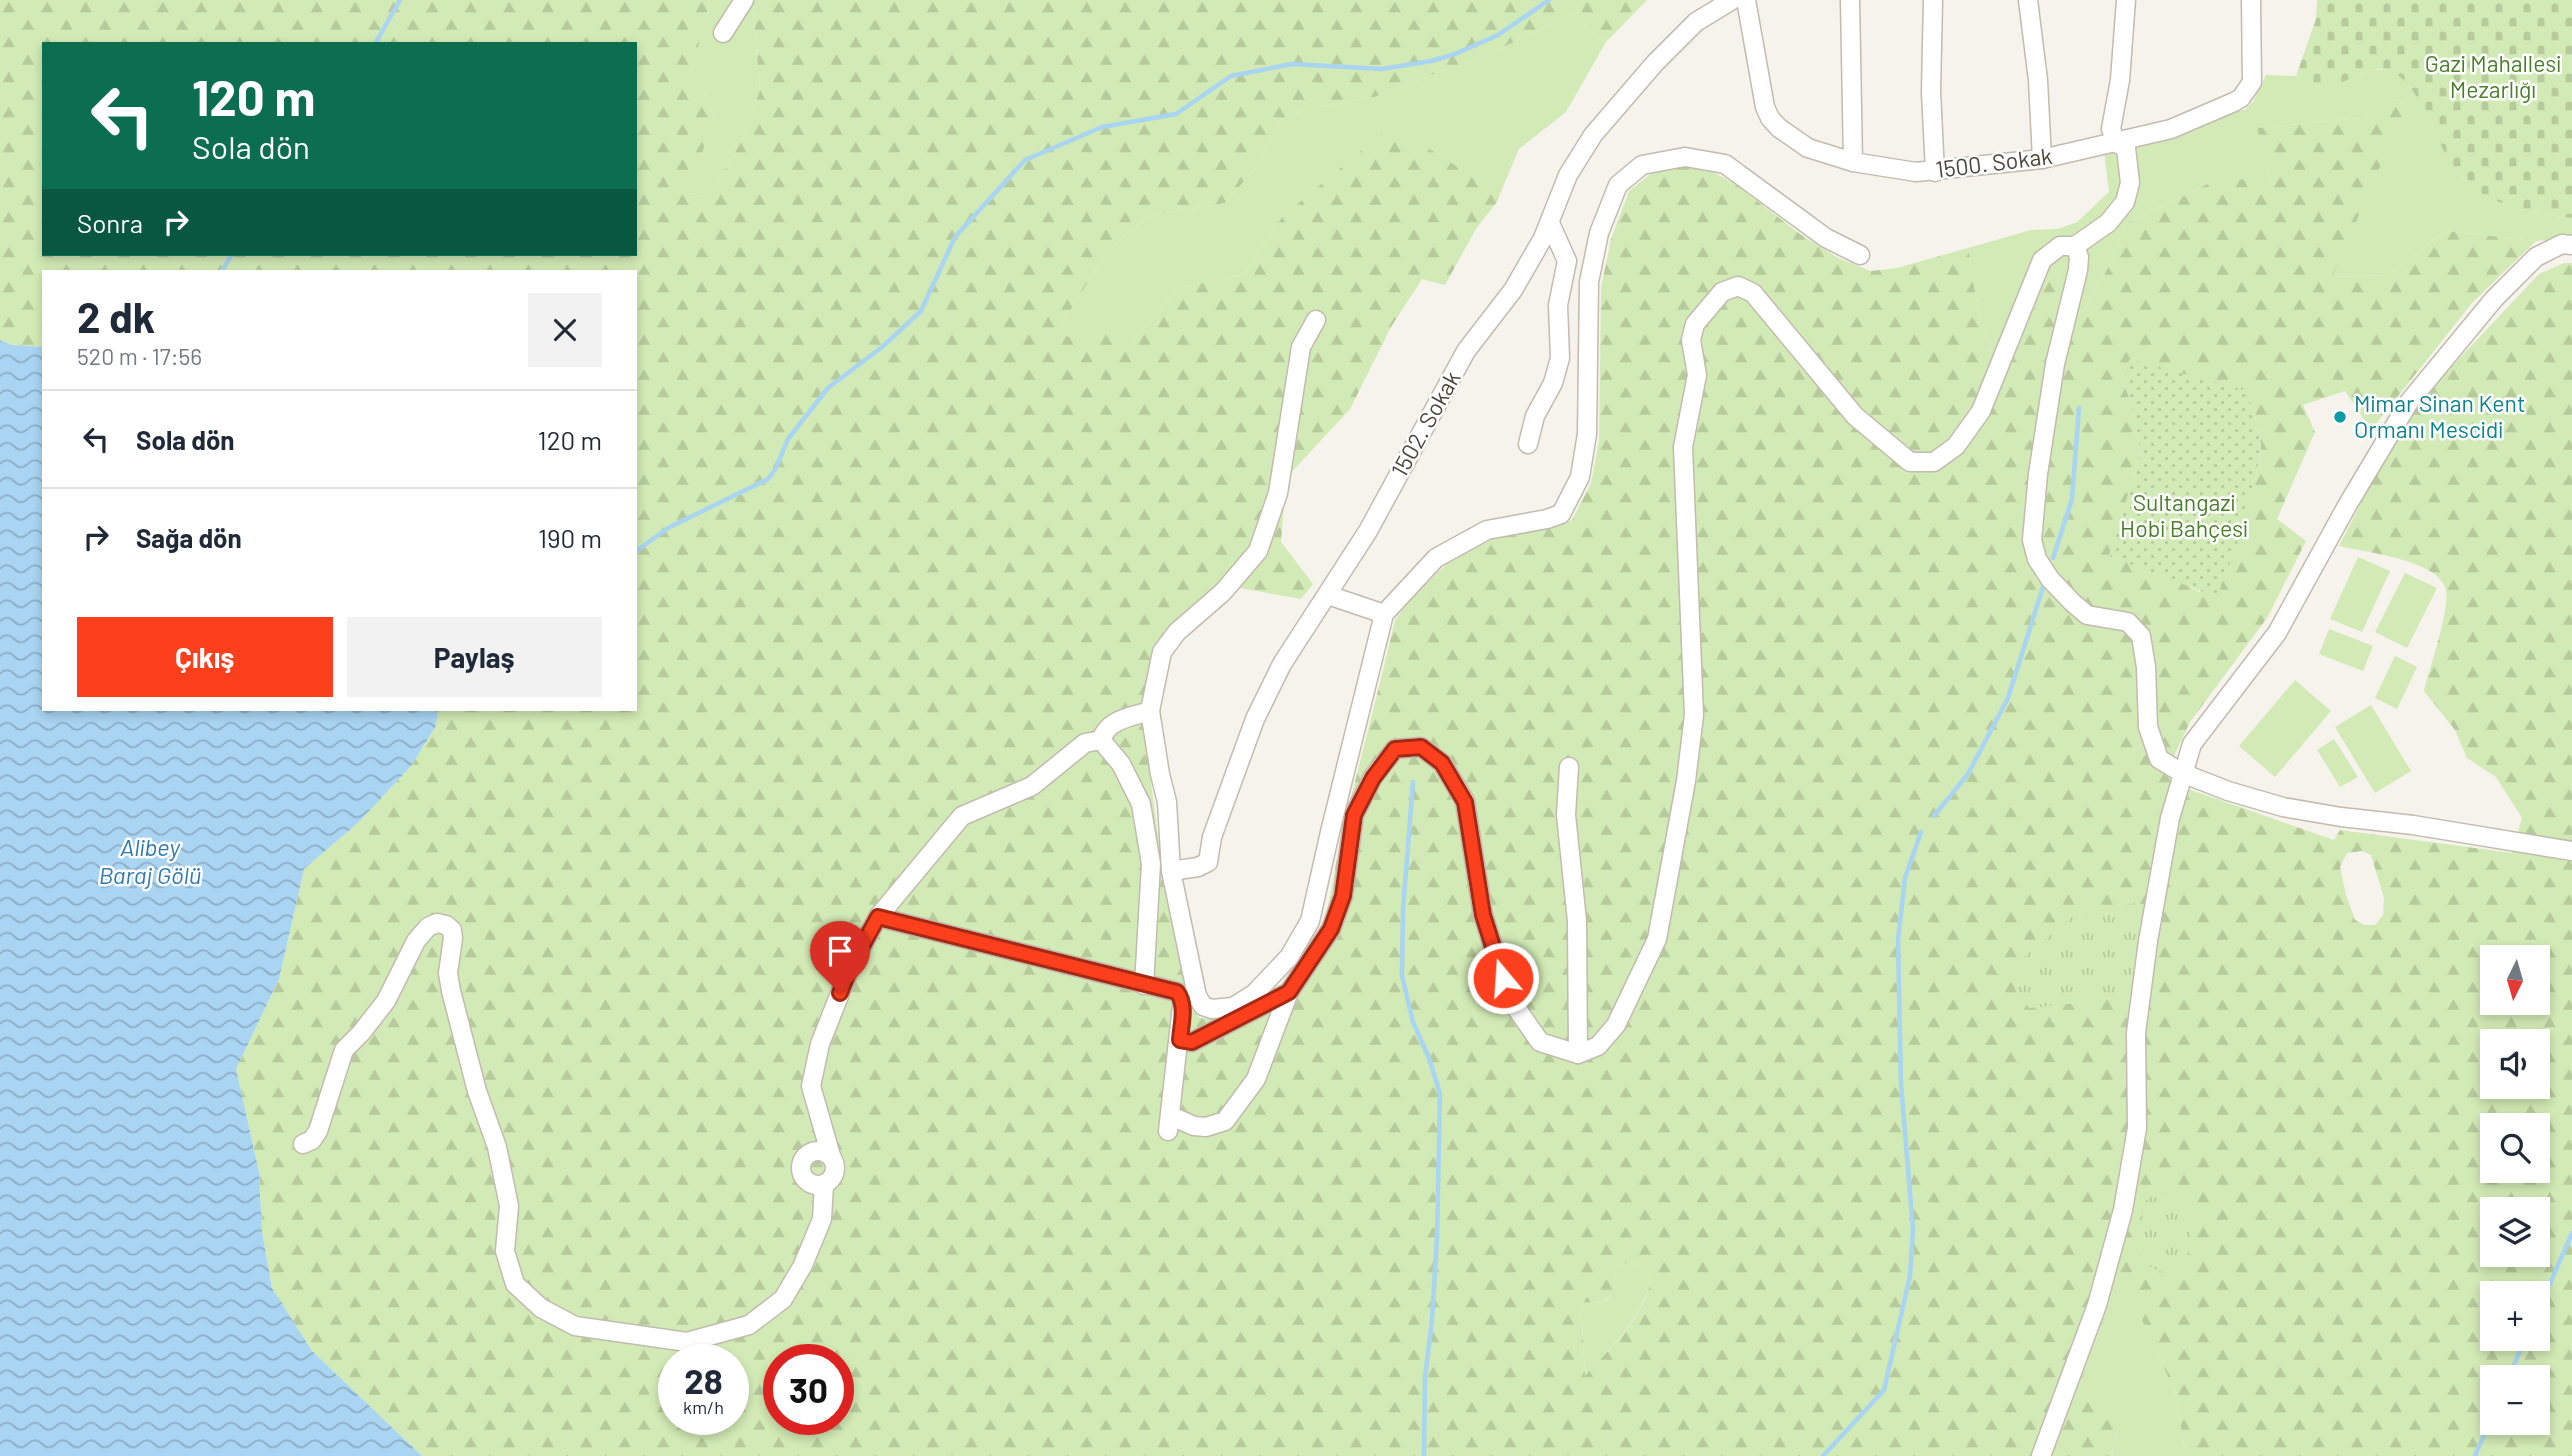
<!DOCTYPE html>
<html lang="tr">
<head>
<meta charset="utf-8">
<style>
	body { margin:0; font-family:Barlow,sans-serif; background:#f2f2f3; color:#1f2937; height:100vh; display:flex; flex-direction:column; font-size:26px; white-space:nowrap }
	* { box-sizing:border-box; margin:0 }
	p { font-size:23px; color:#747a83 }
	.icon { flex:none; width:38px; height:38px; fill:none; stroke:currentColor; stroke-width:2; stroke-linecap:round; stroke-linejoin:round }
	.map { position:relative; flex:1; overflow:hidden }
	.side { position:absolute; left:42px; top:270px; width:595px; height:441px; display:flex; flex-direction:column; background:#fff; border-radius:0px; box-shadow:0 4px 10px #0003 }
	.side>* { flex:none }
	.hud { position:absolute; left:42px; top:42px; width:595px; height:214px; border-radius:0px; box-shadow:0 4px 10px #0003; background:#0b6e4f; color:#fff; overflow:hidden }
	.needle { width:46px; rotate:185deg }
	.fabs { position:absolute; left:2480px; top:945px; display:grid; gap:14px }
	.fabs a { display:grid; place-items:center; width:70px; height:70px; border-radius:0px; background:#fff; box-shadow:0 4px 10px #0003; font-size:35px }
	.speed { position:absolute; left:658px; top:1344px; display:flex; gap:14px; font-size:35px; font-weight:700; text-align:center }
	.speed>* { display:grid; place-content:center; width:91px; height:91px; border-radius:50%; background:#fff; box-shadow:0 4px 10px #0003; line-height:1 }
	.speed small { font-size:18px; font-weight:400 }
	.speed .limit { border:10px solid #d22; background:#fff; color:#111 }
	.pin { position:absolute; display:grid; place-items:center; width:60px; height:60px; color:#fff; margin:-72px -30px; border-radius:50% 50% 50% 0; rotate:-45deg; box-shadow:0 0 7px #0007 }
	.pin .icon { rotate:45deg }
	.me { position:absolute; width:77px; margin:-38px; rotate:342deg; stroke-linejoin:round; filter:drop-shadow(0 0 5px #0008) }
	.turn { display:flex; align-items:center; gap:24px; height:147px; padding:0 35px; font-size:32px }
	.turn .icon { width:91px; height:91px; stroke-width:2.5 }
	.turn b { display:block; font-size:49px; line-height:60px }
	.then { display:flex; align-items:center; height:66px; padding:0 35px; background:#0003; gap:14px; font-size:26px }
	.round { display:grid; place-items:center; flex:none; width:74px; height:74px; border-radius:0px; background:#f2f2f3 }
	.head { display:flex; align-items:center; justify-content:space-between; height:119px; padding:0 35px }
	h1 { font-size:42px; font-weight:700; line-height:52px }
	.cta { display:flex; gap:14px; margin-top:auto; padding:14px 35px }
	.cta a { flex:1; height:80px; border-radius:0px; background:#fc3f1d; color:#fff; font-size:28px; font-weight:700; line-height:80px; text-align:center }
	.cta a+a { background:#f2f2f3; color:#1f2937 }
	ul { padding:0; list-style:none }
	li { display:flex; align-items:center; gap:21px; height:98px; padding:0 35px; border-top:2px solid #e0e1e3 }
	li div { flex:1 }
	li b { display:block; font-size:26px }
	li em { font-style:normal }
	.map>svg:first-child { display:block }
	.grass { fill:#d2eab5 }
	.forest { fill:url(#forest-firs); fill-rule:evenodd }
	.cemetery { fill:url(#cemetery-stones) }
	.park { fill:url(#park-tufts) }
	.garden { fill:url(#garden-dots) }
	.water { fill:url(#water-waves) }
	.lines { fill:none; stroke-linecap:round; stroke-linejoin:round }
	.stream { stroke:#a9d4f2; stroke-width:4.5 }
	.minor-casing { stroke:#c2bbae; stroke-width:21 }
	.minor { stroke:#fff; stroke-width:18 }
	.route-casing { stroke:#a42913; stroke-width:18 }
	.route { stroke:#fc3f1d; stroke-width:12 }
	.culture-dot { fill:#0f9aa8; stroke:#fff; stroke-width:2.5 }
	.labels { text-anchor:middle; stroke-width:5; stroke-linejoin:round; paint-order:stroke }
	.park-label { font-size:23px; fill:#4a7f2a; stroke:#fff }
	.street-label { font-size:23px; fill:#4b4439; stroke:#fff }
	.culture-label { font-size:23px; fill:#0d838f; stroke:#fff; text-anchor:start }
	.water-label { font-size:24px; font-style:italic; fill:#2e7ab2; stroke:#fff }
</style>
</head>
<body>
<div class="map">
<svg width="2572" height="1456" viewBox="0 0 2572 1456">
	<defs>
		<pattern id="forest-firs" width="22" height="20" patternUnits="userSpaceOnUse" patternTransform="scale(1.75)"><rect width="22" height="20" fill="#d2eab5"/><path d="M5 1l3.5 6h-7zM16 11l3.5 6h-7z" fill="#b6ca9c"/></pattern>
		<pattern id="cemetery-stones" width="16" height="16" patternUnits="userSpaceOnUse" patternTransform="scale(1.75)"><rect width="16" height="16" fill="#d2eab5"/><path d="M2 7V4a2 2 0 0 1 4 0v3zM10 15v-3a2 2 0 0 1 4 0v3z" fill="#b6ca9c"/></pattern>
		<pattern id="park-tufts" width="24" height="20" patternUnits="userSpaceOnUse" patternTransform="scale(1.75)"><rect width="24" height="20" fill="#d2eab5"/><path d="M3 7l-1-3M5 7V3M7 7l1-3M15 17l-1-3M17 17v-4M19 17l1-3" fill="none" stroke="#b6ca9c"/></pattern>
		<pattern id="garden-dots" width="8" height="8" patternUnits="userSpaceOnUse" patternTransform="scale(1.75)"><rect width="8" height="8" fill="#d2eab5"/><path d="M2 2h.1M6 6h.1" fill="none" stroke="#b6ca9c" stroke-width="1.8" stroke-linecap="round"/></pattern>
		<pattern id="water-waves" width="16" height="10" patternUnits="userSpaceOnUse" patternTransform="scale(1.75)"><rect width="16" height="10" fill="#a9d4f2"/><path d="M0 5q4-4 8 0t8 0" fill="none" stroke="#8caec5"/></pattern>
	</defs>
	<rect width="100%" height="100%" fill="#f6f3ec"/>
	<g class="grass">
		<path d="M 710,0 L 760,0 L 753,11 L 760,90 L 744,137 L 713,190 L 685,195 L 715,118 L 708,97 L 690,80 Z"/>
		<path d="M 1581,10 L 1585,28 L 1606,42 L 1566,112 L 1519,149 L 1500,194 L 1392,126 L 1282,217 L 1244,274 L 1178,288 L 1129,346 L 1067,337 L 1058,330 L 1108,250 L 1149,216 L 1225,203 L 1253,171 L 1282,119 L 1311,108 L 1374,97 L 1495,51 Z"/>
		<path d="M 2373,69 C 2378,70 2384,69 2389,70 C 2420,78 2441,158 2467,182 C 2495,207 2536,214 2572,218 L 2572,238 L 2536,241 L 2446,231 L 2389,275 L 2331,277 L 2406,104 L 2392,103 L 2371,117 L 2258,128 L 2270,180 L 2216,180 L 2125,224 L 2109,266 L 2082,314 L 2055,298 L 2060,270 L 2053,269 L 2011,360 L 1987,346 L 1976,298 L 1968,248 L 2031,230 L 2058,229 L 2077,222 L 2109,192 L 2104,152 L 2232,112 L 2245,110 L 2253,102 L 2266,75 L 2296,76 L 2322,86 L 2337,83 Z"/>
		<path d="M 2358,557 L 2390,571 L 2362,632 L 2330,619 Z"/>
		<path d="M 2405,573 L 2437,588 L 2407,648 L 2375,632 Z"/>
		<path d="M 2329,629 L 2373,646 L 2363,671 L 2319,654 Z"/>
		<path d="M 2395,656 L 2417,667 L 2397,709 L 2375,698 Z"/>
		<path d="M 2295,680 L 2331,711 L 2275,777 L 2239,746 Z"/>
		<path d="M 2371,705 L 2411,771 L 2375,793 L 2335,727 Z"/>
		<path d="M 2334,739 L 2358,777 L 2340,787 L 2317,750 Z"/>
		<path d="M 1631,1261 L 1645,1269 L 1651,1278 C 1644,1318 1610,1347 1585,1377 L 1581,1303 L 1606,1301 L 1614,1292 L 1616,1268 Z"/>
		<path d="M 2119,1269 L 2175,1392 L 2186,1456 L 2112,1456 L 2115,1431 L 2078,1391 L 2107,1311 Z"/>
	</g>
	<path class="forest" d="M 0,0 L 710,0 L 690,80 L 708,97 L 715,118 L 686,195 L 713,190 L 744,137 L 760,90 L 753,10 L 760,0 L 1647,0 L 1606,42 L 1585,28 L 1581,10 L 1495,51 L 1374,97 L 1311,108 L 1282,119 L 1253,171 L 1225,203 L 1149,216 L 1108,250 L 1058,330 L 1068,337 L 1100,324 L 1129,346 L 1178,288 L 1244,274 L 1282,217 L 1392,125 L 1500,194 L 1497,202 L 1476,229 L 1445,285 L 1422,279 L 1391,327 L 1350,409 L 1286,478 L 1281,542 L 1313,584 L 1301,599 L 1223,585 L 1158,646 L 1141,704 L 1163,875 L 1188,1005 L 1200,1018 C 1254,1024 1299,975 1320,930 C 1331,908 1335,862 1341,837 C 1359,765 1378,693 1395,620 L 1413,596 L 1447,564 L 1498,536 L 1559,526 L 1572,520 L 1591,483 L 1599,440 L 1601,288 L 1611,239 L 1629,191 L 1653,172 L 1697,163 L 1735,184 L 1800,234 L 1838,258 L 1871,271 L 1897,268 L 1968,248 L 1976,298 L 1987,346 L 2011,359 L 2053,269 L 2060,269 L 2055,298 L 2082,314 L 2109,266 L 2125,224 L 2216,180 L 2270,179 L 2257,128 L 2371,117 L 2391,103 L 2407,104 L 2332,277 L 2389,275 L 2446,231 L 2536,241 L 2472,303 L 2371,430 L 2345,391 L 2303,405 L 2315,432 L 2277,519 L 2306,541 L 2267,618 L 2190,722 L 2165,775 L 2191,790 L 2334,840 L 2340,830 L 2512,853 L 2522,818 L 2496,777 L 2467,758 L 2455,730 L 2424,691 C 2429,669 2450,610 2446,590 C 2440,560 2364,552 2339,546 L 2380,466 L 2423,397 L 2539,274 L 2564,263 L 2572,263 L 2572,1456 L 2186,1456 L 2175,1392 L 2119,1270 L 2107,1311 L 2078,1391 L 2099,1399 L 2110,1416 L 2115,1431 L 2112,1456 L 422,1456 L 312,1351 L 272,1288 L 262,1232 L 259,1172 L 236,1069 L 279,979 L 304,869 L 358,823 L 411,766 L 436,726 L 438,709 L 635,709 L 635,271 L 44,271 L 44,347 L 12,345 L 0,340 ZM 44,44 L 635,44 L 635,254 L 44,254 ZM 2124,384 L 2254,411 L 2261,446 L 2257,471 L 2200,592 L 2178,581 L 2109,556 L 2141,453 L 2131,402 ZM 2362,851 L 2371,855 L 2384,898 L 2383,915 L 2375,925 L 2364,925 L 2355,920 L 2346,895 L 2340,867 L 2347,853 ZM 2492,957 L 2538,957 L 2538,1003 L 2492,1003 ZM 2492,1041 L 2538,1041 L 2538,1087 L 2492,1087 ZM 2492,1125 L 2538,1125 L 2538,1171 L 2492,1171 ZM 2492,1209 L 2538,1209 L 2538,1255 L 2492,1255 ZM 1631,1261 L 1645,1269 L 1651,1278 C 1645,1318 1611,1347 1585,1376 L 1581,1303 L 1605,1301 L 1614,1292 L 1616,1268 ZM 2492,1293 L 2538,1293 L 2538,1339 L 2492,1339 ZM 674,1360 L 733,1360 L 733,1419 L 674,1419 ZM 779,1360 L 838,1360 L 838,1419 L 779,1419 ZM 2492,1377 L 2538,1377 L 2538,1423 L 2492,1423 Z"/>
	<path class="cemetery" d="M 2317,0 L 2572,0 L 2572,218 C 2536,214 2494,207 2467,182 C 2448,164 2437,136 2425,113 C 2417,97 2409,81 2393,72 C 2369,59 2345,89 2321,86 C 2313,85 2304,79 2296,76 L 2316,19 Z"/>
	<g class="park">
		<path d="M 2135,903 L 2149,905 L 2135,997 L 2029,1008 L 2015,989 L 2023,958 L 2071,918 L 2102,908 Z"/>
		<path d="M 2156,1193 L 2169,1193 L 2189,1206 C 2191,1220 2190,1232 2189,1246 C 2185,1280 2167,1278 2142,1262 L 2137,1245 L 2145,1201 Z"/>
	</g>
	<path class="garden" d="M 2129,359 L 2244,390 L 2254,411 L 2261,446 L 2257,470 L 2240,536 L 2217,597 L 2109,556 L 2141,453 L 2131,402 L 2124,383 Z"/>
	<path class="water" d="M 0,340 L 12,345 L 44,347 L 44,709 L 438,709 L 436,726 L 411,766 L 358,823 L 304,869 L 279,979 L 236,1069 L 259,1172 L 262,1232 L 272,1288 L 312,1351 L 422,1456 L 0,1456 Z"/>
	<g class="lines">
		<g class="stream">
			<path d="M 375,44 L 400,0"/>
			<path d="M 222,271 L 232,254"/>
			<path d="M 635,552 L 668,528 L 768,479 L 776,468 L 788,439 L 828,388 L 882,347 L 921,311 L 955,237 L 1025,160 L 1102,127 L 1176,114 L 1231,76 L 1292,64 L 1382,69 L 1431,61 L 1455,54 L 1498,35 L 1549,0"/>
			<path d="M 2053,558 L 2072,499 L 2079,408"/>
			<path d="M 1413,782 L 1403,910 L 1402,976 L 1413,1022 L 1429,1058 L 1440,1094 L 1437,1236 L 1432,1321 L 1425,1377 L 1424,1456"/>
			<path d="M 1934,816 L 1968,774 L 2008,698 L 2044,584"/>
			<path d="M 2538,1311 L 2572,1233"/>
			<path d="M 2509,1377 L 2525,1339"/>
			<path d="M 1823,1456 L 1884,1390 L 1910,1276 L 1913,1229 L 1901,1084 L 1898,940 L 1905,878 L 1921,832"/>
			<path d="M 2475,1456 L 2492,1416"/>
		</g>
		<g class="minor-casing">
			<g id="minor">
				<path d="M 1746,0 L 1765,107 L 1770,118 L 1779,128 L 1808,148 L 1853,162 L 1916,172 L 2042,159 L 2171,129 L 2234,102 L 2241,98 L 2252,82 L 2251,0"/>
				<path d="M 1850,0 L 1853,162"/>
				<path d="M 1933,0 L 1931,92 L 1935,172"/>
				<path d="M 2028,0 L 2038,80 L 2042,159"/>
				<path d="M 723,33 L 744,0"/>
				<path d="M 2075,246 L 2079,257 L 2078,270 L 2055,364 L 2038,474 L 2032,540 L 2037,559 L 2050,579 L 2072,602 L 2087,615 L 2128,622 L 2141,636 L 2146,667 L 2148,727 L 2159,759 L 2182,773 L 2228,791 L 2283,807 L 2341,817 L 2413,825 L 2572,851"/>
				<path d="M 1316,320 L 1301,347 L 1278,493 L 1258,551 L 1223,592 L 1177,632 L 1162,652 L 1154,691 L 1150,711 L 1160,774 L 1167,802 L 1171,871 L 1197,996 L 1203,1006 L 1212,1009 L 1233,1007 L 1254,994 L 1289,957 L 1310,921 L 1330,832 L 1384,614 L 1436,558 L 1487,530 L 1547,519 L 1561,514 L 1580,477 L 1587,434 L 1589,282 L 1599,233 L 1618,185 L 1642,165 L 1685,157 L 1725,164 L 1826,238 L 1860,255"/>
				<path d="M 1528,444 L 1535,416 L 1553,383 L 1560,358 L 1558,305 L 1567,261 L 1550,223"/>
				<path d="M 1328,595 L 1384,614"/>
				<path d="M 1101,740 C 1108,719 1131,717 1150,711"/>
				<path d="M 1569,767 L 1566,815 L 1577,921 L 1578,1054"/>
				<path d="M 1171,871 L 1198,867 L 1208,862 L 1212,837 L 1255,719 L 1282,664 L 1368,531 L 1466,351 L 1513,290 L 1543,238 L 1568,175 L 1593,135 L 1655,63 L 1696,22 L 1732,0"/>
				<path d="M 878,917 L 1177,992 L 1182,999 L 1182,1006 L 1168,1131"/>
				<path d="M 1179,1040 L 1192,1042 L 1289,992"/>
				<path d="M 1171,1116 L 1194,1126 L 1206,1127 L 1225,1121 L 1256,1079 L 1289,992 L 1331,929 L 1343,896 L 1354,815 L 1373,777 L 1395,749 L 1421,747 L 1442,763 L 1465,801 L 1483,915 L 1510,999 L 1540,1042 L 1578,1054 L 1598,1046 L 1616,1025 L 1657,939 L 1686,781 L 1694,715 L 1683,447 L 1697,375 L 1691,340 L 1695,324 L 1722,292 L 1738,286 L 1753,293 L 1855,416 L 1910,462 L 1934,462 L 1956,446 L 1981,411 L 2042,260 L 2060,246 L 2075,246 L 2108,223 L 2125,202 L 2130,183 L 2126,148 L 2116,143 L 2111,129 L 2120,80 L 2126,0"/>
				<path d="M 303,1144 L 312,1140 L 318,1131 L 344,1050 L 361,1033 L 386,1001 L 416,941 L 428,927 L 437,923 L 446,925 L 452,930 L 453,938 L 448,973 L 451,991 L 477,1091 L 497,1147 L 509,1206 L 505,1251 L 515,1284 L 541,1308 L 575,1326 L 687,1342 L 749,1325 L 783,1299 L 803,1265 L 822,1219 L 824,1184"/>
				<circle cx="818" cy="1168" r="17"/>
				<path d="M 831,1156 L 811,1086 L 820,1044 L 850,968 L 878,917 L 962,816 L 1032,786 L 1085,743 L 1101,740 L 1121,764 L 1141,804 L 1151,864 L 1144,985"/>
				<path d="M 2041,1456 L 2097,1305 L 2123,1210 L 2137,1128 L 2136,1033 L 2148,941 L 2170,818 L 2192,744 L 2277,633 L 2348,504 L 2409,402 L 2494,299 L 2536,257 L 2562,244 L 2572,245"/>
			</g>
		</g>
		<use href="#minor" class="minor"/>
	</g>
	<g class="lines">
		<g class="route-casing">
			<path id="route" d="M 840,993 L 850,968 L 878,917 L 1177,992 C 1187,1005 1181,1025 1180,1040 L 1192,1042 L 1289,992 L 1331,929 L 1343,896 L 1354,815 L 1373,778 L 1395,749 L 1421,747 L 1442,763 L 1465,802 L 1483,915 L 1503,978"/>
		</g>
		<use href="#route" class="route"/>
	</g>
	<circle class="culture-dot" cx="2340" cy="417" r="7"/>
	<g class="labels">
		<g class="park-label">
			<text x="2493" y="72">Gazi Mahallesi<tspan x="2493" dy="26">Mezarlığı</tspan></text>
			<text x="2184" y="511">Sultangazi<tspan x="2184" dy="26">Hobi Bahçesi</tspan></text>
		</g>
		<g class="street-label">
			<text transform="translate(1994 163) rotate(-7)" y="8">1500. Sokak</text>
			<text transform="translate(1426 424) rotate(-61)" y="8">1502. Sokak</text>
		</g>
		<g class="culture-label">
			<text x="2354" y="412">Mimar Sinan Kent<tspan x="2354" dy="26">Ormanı Mescidi</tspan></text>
		</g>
		<g class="water-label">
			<text x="150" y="856">Alibey<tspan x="150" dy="28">Baraj Gölü</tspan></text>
		</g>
	</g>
</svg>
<div class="fabs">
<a><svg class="needle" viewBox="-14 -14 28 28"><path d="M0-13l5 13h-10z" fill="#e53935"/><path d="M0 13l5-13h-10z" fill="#747a83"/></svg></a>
<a><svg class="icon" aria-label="sound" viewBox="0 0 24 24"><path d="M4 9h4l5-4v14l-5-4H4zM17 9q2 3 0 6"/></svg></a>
<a><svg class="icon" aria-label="search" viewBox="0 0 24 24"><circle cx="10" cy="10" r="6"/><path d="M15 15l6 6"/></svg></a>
<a><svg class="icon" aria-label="layers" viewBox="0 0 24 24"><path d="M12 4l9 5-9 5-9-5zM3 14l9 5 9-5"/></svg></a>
<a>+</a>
<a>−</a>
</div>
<div class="speed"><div>28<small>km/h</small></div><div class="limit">30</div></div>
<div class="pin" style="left:840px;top:993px;background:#d93025"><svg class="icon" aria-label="arrive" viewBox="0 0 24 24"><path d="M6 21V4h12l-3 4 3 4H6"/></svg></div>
<svg class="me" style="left:1503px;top:978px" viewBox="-20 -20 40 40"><circle r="17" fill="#fc3f1d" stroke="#fff" stroke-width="3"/><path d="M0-11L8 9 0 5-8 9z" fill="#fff"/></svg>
<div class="hud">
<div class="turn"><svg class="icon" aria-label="left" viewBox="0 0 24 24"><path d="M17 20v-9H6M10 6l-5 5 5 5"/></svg><div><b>120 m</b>Sola dön</div></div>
<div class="then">Sonra<svg class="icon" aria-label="right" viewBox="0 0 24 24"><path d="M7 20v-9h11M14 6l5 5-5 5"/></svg></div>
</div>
<section class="side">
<div class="head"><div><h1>2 dk</h1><p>520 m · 17:56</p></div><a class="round"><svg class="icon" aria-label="close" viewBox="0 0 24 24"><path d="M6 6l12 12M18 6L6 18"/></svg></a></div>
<ul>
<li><svg class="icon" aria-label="left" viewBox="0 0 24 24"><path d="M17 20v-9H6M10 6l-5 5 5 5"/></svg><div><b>Sola dön</b></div><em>120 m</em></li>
<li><svg class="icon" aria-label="right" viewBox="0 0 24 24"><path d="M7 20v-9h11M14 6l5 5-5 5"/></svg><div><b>Sağa dön</b></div><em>190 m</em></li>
</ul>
<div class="cta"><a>Çıkış</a><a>Paylaş</a></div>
</section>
</div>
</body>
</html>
